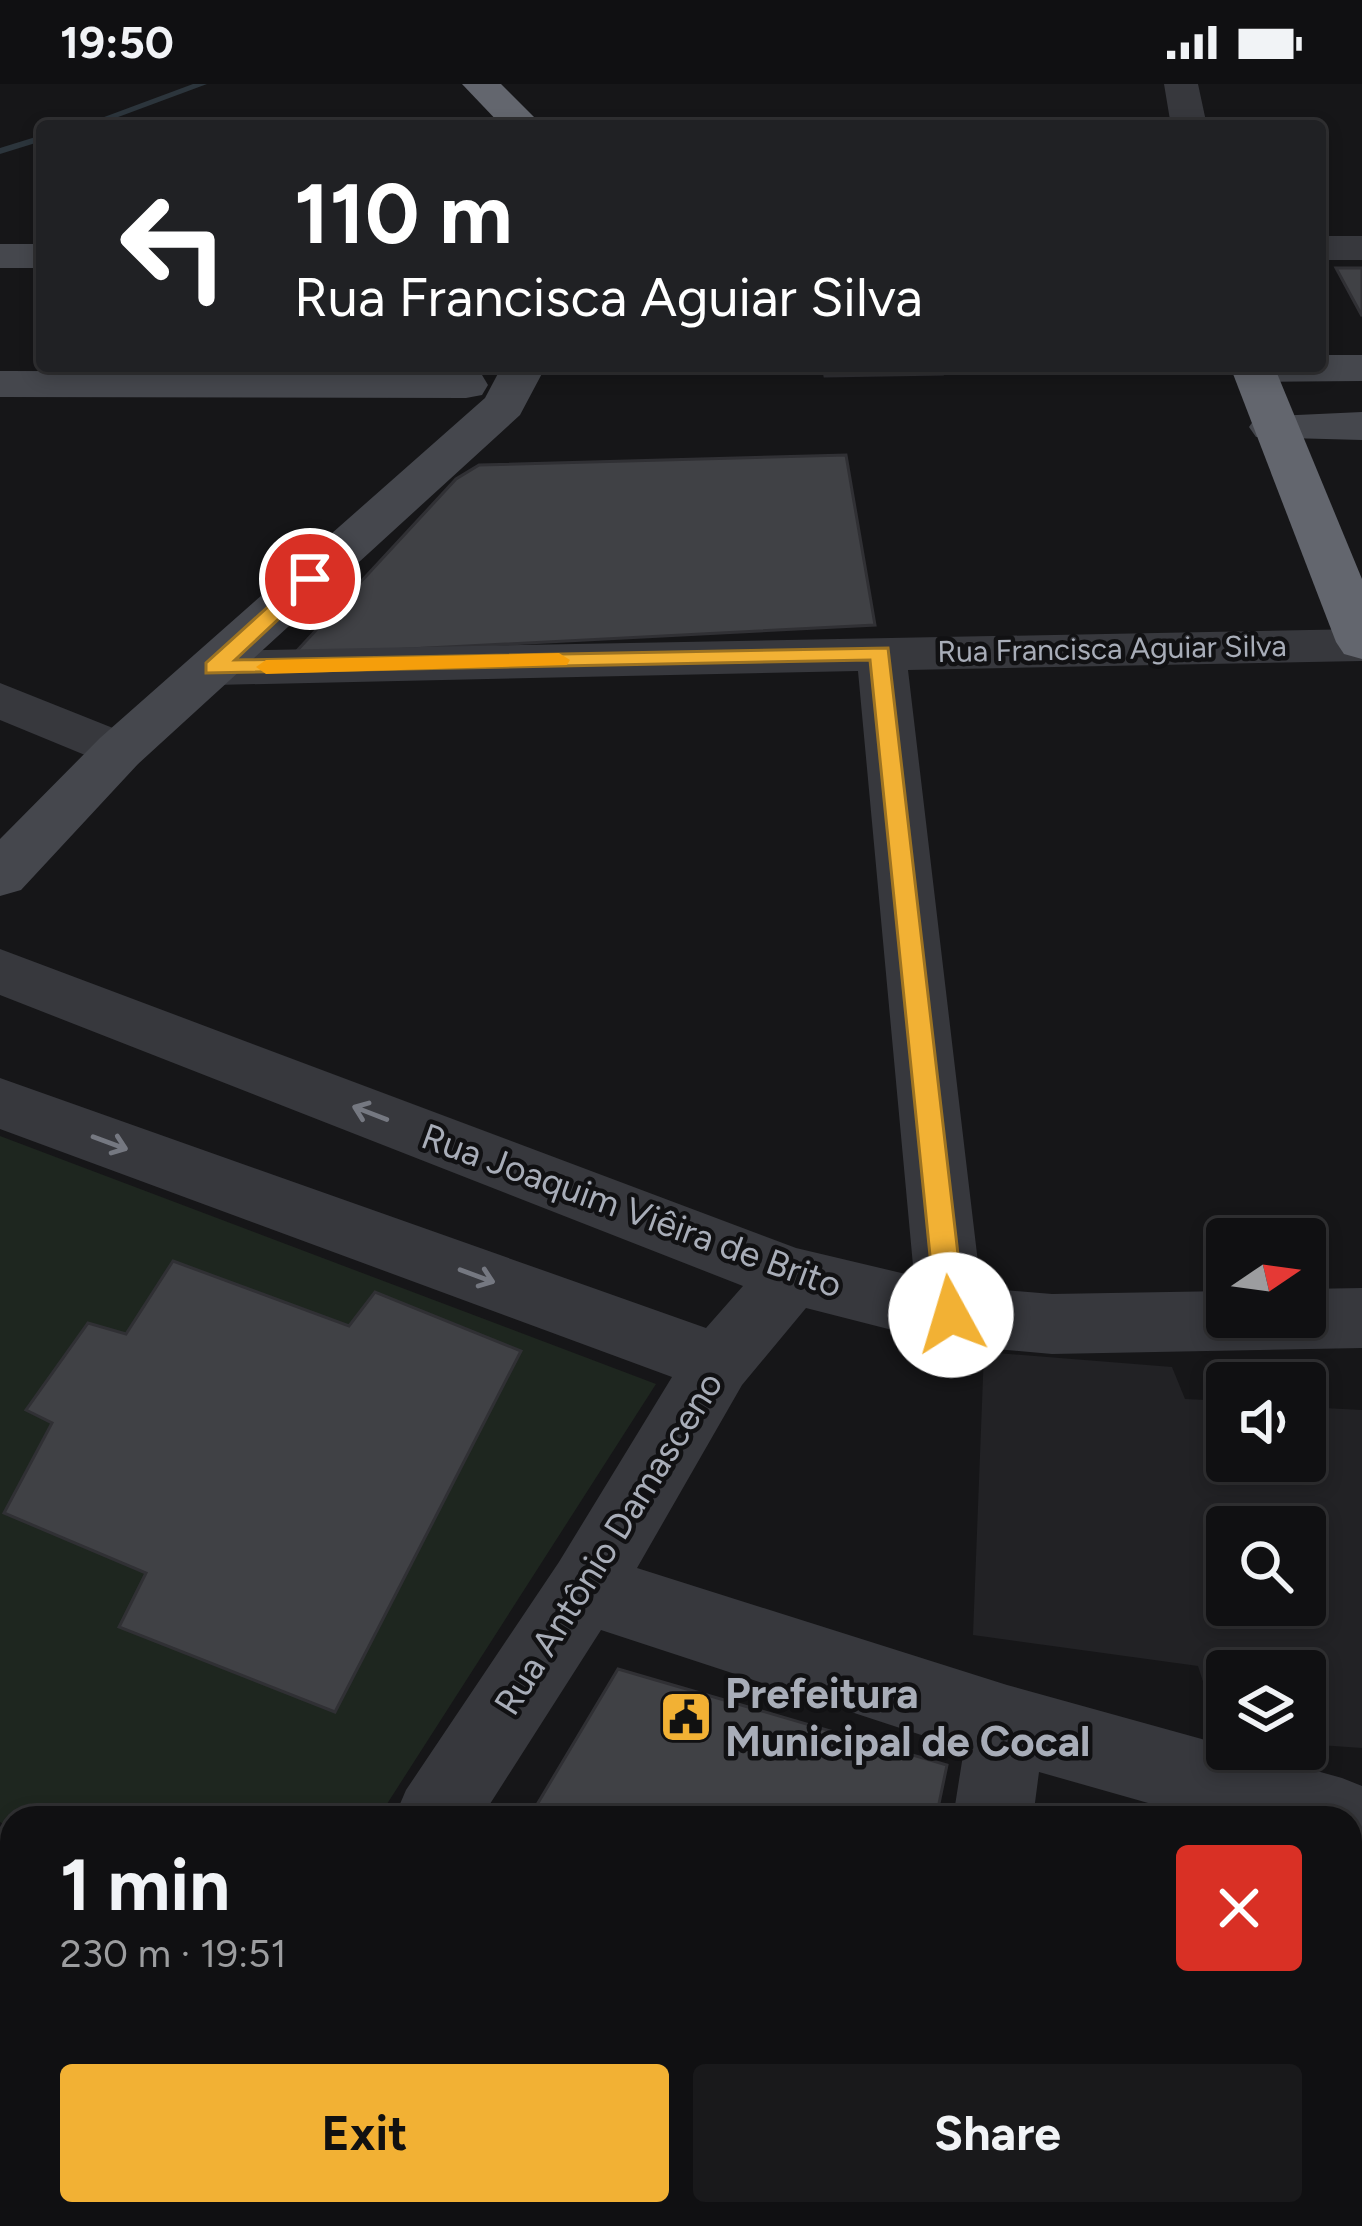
<!DOCTYPE html>
<html lang="en">
<head>
<meta charset="utf-8">
<style>
	body { margin:0; font-family:Figtree,sans-serif; background:#19191b; color:#f1f3f6; height:100vh; display:flex; flex-direction:column; font-size:45px; white-space:nowrap }
	* { box-sizing:border-box; margin:0 }
	p { font-size:39px; color:#9c9d9f }
	.icon { flex:none; width:66px; height:66px; fill:none; stroke:currentColor; stroke-width:2; stroke-linecap:round; stroke-linejoin:round }
	.map { position:relative; flex:1; overflow:hidden }
	.details { position:absolute; left:0px; top:1722px; width:1362px; height:420px; display:flex; flex-direction:column; background:#101012; border-radius:36px 36px 0 0; box-shadow:0 6px 18px #0003,0 0 0 3px #303032 }
	.details>* { flex:none }
	.hud { position:absolute; left:36px; top:36px; width:1290px; height:252px; border-radius:12px; box-shadow:0 6px 18px #0003,0 0 0 3px #303032; background:#202124; color:#fff; overflow:hidden }
	.needle { width:78px; rotate:77deg }
	.fabs { position:absolute; left:1206px; top:1134px; display:grid; gap:24px }
	.fabs a { display:grid; place-items:center; width:120px; height:120px; border-radius:12px; background:#101012; box-shadow:0 6px 18px #0003,0 0 0 3px #303032; font-size:60px }
	.pin { position:absolute; display:grid; place-items:center; width:102px; height:102px; color:#fff; margin:-51px; border:6px solid #fff; border-radius:50%; box-shadow:0 3px 12px #0007 }
	.me { position:absolute; width:132px; margin:-66px; rotate:354deg; stroke-linejoin:round; filter:drop-shadow(0 0 9px #0008) }
	.turn { display:flex; align-items:center; gap:42px; height:252px; padding:0 60px; font-size:54px }
	.turn .icon { width:156px; height:156px; stroke-width:2.5 }
	.turn b { display:block; font-size:84px; line-height:102px }
	.round { display:grid; place-items:center; flex:none; width:126px; height:126px; border-radius:12px; background:#19191b }
	.head { display:flex; align-items:center; justify-content:space-between; height:204px; padding:0 60px }
	h1 { font-size:72px; font-weight:700; line-height:90px }
	.button { display:flex; gap:24px; margin-top:auto; padding:24px 60px }
	.button a { flex:1; height:138px; border-radius:12px; background:#f2b134; color:#111; font-size:48px; font-weight:700; line-height:138px; text-align:center }
	.button a+a { background:#19191b; color:#f1f3f6 }
	.status { display:flex; justify-content:space-between; align-items:center; height:84px; padding:0 60px; background:#101012; direction:ltr }
	.status svg { height:33px; fill:currentColor }
	.map>svg:first-child { display:block }
	.built { fill:#222225; fill-rule:evenodd }
	.green { fill:#1e261f }
	.lines { fill:none; stroke-linecap:round; stroke-linejoin:round }
	.stream { fill:#2c353c; fill-rule:evenodd }
	.building { fill:#404145; stroke:#303034; stroke-width:3 }
	.street { fill:#37383d; fill-rule:evenodd }
	.secondary { fill:#45474d; fill-rule:evenodd }
	.highway { fill:#63666e; fill-rule:evenodd }
	.oneway { stroke:#757881 }
	.route { fill:#f2b134; stroke:#9d7322; stroke-width:3 }
	.slow { fill:#f59e0b }
	.labels { text-anchor:middle; stroke-width:9; stroke-linejoin:round; paint-order:stroke }
	.far-street-label { font-size:30px; fill:#a8adb8; stroke:#111113 }
	.street-label { font-size:36px; fill:#a8adb8; stroke:#111113 }
	.near-poi-label { font-size:42px; font-weight:bold; fill:#a8adb8; stroke:#111113; text-anchor:start }
</style>
</head>
<body>
<div class="status"><b>19:50</b><svg viewBox="0 0 49 12"><path d="M0 12V9h3v3zM5 12V6h3v6zM10 12V3h3v9zM15 12V0h3v12zM26 1h20v11H26zM47 4h2v5h-2z"/></svg></div>
<div class="map">
<svg width="1362" height="2142" viewBox="0 0 1362 2142">
	<rect width="100%" height="100%" fill="#161618"/>
	<path class="built" d="M 984,1268 L 1172,1283 L 1185,1315 L 1227,1317 L 1227,1377 L 1305,1377 L 1305,1323 L 1362,1326 L 1362,1664 L 1305,1660 L 1305,1587 L 1227,1587 L 1227,1653 L 1221,1653 L 1198,1582 L 973,1551 ZM 1227,1443 L 1305,1443 L 1305,1521 L 1227,1521 Z"/>
	<path class="green" d="M 0,1052 L 656,1300 L 378,1734 L 12,1734 L 12,1745 L 0,1738 Z"/>
	<g class="lines">
		<g class="stream">
			<path d="M 193,0 L 207,0 L 94,42 L 80,42 Z"/>
			<path d="M 42,51 L 42,57 L 0,70 L 0,64 Z"/>
		</g>
	</g>
	<g class="building">
		<path d="M 1336,184 L 1362,184 L 1362,232 Z"/>
		<path d="M 823,282 L 940,282 L 942,290 L 825,292 Z"/>
		<path d="M 846,371 L 875,541 L 293,571 L 456,395 L 479,381 Z"/>
		<path d="M 173,1177 L 349,1242 L 375,1208 L 521,1267 L 335,1628 L 119,1543 L 146,1489 L 4,1429 L 52,1339 L 26,1326 L 88,1239 L 126,1250 Z"/>
		<path d="M 618,1585 L 947,1681 L 936,1734 L 529,1734 Z"/>
		<path d="M 291,2130 L 861,2130 L 859,2142 L 307,2142 Z"/>
	</g>
	<g class="lines">
		<g class="street">
			<path d="M 1164,0 L 1198,0 L 1207,42 L 1171,42 Z"/>
			<rect x="1320" y="152" width="42" height="24"/>
			<path d="M 1362,545 L 1362,577 L 908,586 L 981,1204 L 1052,1210 L 1227,1207 L 1227,1233 L 1305,1233 L 1305,1205 L 1362,1204 L 1362,1264 L 1052,1270 L 951,1261 L 806,1224 L 742,1301 L 637,1484 L 1007,1601 L 1342,1694 L 1362,1702 L 1362,1766 L 1350,1771 L 1350,1734 L 1201,1734 L 1039,1688 L 1033,1734 L 953,1734 L 964,1665 L 601,1546 L 481,1734 L 394,1734 L 406,1706 L 559,1478 L 672,1293 L 0,1045 L 0,994 L 706,1244 L 743,1202 L 0,911 L 0,865 L 796,1164 L 914,1192 L 858,587 L 214,601 L 196,596 L 189,584 L 196,572 L 214,567 Z"/>
			<path d="M 0,599 L 138,654 L 145,667 L 138,680 L 119,685 L 0,636 Z"/>
			<path d="M 0,1945 L 12,1950 L 12,2042 L 0,2037 Z"/>
			<path d="M 149,2130 L 250,2130 L 255,2142 L 154,2142 Z"/>
			<path d="M 889,2130 L 979,2130 L 979,2142 L 887,2142 Z"/>
		</g>
		<g class="secondary">
			<rect x="0" y="160" width="42" height="24"/>
			<path d="M 1320,271 L 1362,271 L 1362,297 L 1253,298 L 1237,294 L 1231,285 L 1320,282 Z"/>
			<path d="M 502,282 L 546,282 L 520,331 L 138,680 L 21,806 L 0,812 L 0,755 L 100,654 L 485,314 Z"/>
			<path d="M 0,287 L 466,288 L 482,291 L 488,301 L 482,311 L 466,314 L 0,313 Z"/>
			<path d="M 1362,328 L 1362,356 L 1256,353 L 1249,343 L 1256,333 Z"/>
		</g>
		<g class="highway">
			<path d="M 462,0 L 501,0 L 543,42 L 502,42 Z"/>
			<path d="M 1230,282 L 1274,282 L 1362,495 L 1362,575 L 1344,570 L 1336,558 Z"/>
		</g>
	</g>
	<defs><path id="oneway-shaft" d="M-6 0H5M1.5-3L5.5 0L1.5 3" fill="none" stroke-width="1.6" stroke-linecap="round" stroke-linejoin="round" transform="scale(3)"/></defs>
	<g class="oneway">
		<use href="#oneway-shaft" transform="translate(370 1029) rotate(-159)"/>
		<use href="#oneway-shaft" transform="translate(110 1059) rotate(20)"/>
		<use href="#oneway-shaft" transform="translate(477 1192) rotate(20)"/>
	</g>
	<path class="route" d="M 303,491 L 321,495 L 235,576 L 888,564 L 965,1231 L 961,1240 L 951,1243 L 936,1231 L 870,576 L 206,589 L 206,579 Z"/>
	<path class="slow" d="M 559,569 L 570,576 L 567,581 L 266,590 L 256,583 L 266,576 Z"/>
	<defs>
		<g id="civic-square" transform="scale(2.7)"><rect x="-9" y="-9" width="18" height="18" rx="4" fill="#f2b134" stroke="#111113"/><path d="M-.6-6.5H3V-4.5H.6V-3L4-1V1h2V6H-6V1h2V-1L-.6-3ZM-1.2 2.5V6h2.4V2.5Z" fill="#111"/></g>
	</defs>
	<g fill-rule="evenodd">
		<use href="#civic-square" x="686" y="1633"/>
	</g>
	<g class="labels">
		<g class="far-street-label">
			<text transform="translate(1112 565) rotate(-1)" y="10">Rua Francisca Aguiar Silva</text>
		</g>
		<g class="street-label">
			<text transform="translate(632 1126) rotate(20)" y="13">Rua Joaquim Viêira de Brito</text>
			<text transform="translate(608 1459) rotate(-58)" y="13">Rua Antônio Damasceno</text>
		</g>
		<g class="near-poi-label">
			<text x="725" y="1624">Prefeitura<tspan x="725" dy="48">Municipal de Cocal</tspan></text>
		</g>
	</g>
</svg>
<div class="fabs">
<a><svg class="needle" viewBox="-14 -14 28 28"><path d="M0-13l5 13h-10z" fill="#e53935"/><path d="M0 13l5-13h-10z" fill="#9c9d9f"/></svg></a>
<a><svg class="icon" aria-label="sound" viewBox="0 0 24 24"><path d="M4 9h4l5-4v14l-5-4H4zM17 9q2 3 0 6"/></svg></a>
<a><svg class="icon" aria-label="search" viewBox="0 0 24 24"><circle cx="10" cy="10" r="6"/><path d="M15 15l6 6"/></svg></a>
<a><svg class="icon" aria-label="layers" viewBox="0 0 24 24"><path d="M12 4l9 5-9 5-9-5zM3 14l9 5 9-5"/></svg></a>
</div>
<div class="pin" style="left:310px;top:495px;background:#d93025"><svg class="icon" aria-label="arrive" viewBox="0 0 24 24"><path d="M6 21V4h12l-3 4 3 4H6"/></svg></div>
<svg class="me" style="left:951px;top:1231px" viewBox="-20 -20 40 40"><circle r="19" fill="#fff"/><path d="M0-13L10 11 0 6-10 11z" fill="#f2b134"/></svg>
<div class="hud">
<div class="turn"><svg class="icon" aria-label="left" viewBox="0 0 24 24"><path d="M17 20v-9H6M10 6l-5 5 5 5"/></svg><div><b>110 m</b>Rua Francisca Aguiar Silva</div></div>
</div>
<section class="details">
<div class="head"><div><h1>1 min</h1><p>230 m · 19:51</p></div><a class="round" style="background:#d93025;color:#fff"><svg class="icon" aria-label="close" viewBox="0 0 24 24"><path d="M6 6l12 12M18 6L6 18"/></svg></a></div>
<div class="button"><a>Exit</a><a>Share</a></div>
</section>
</div>
</body>
</html>
